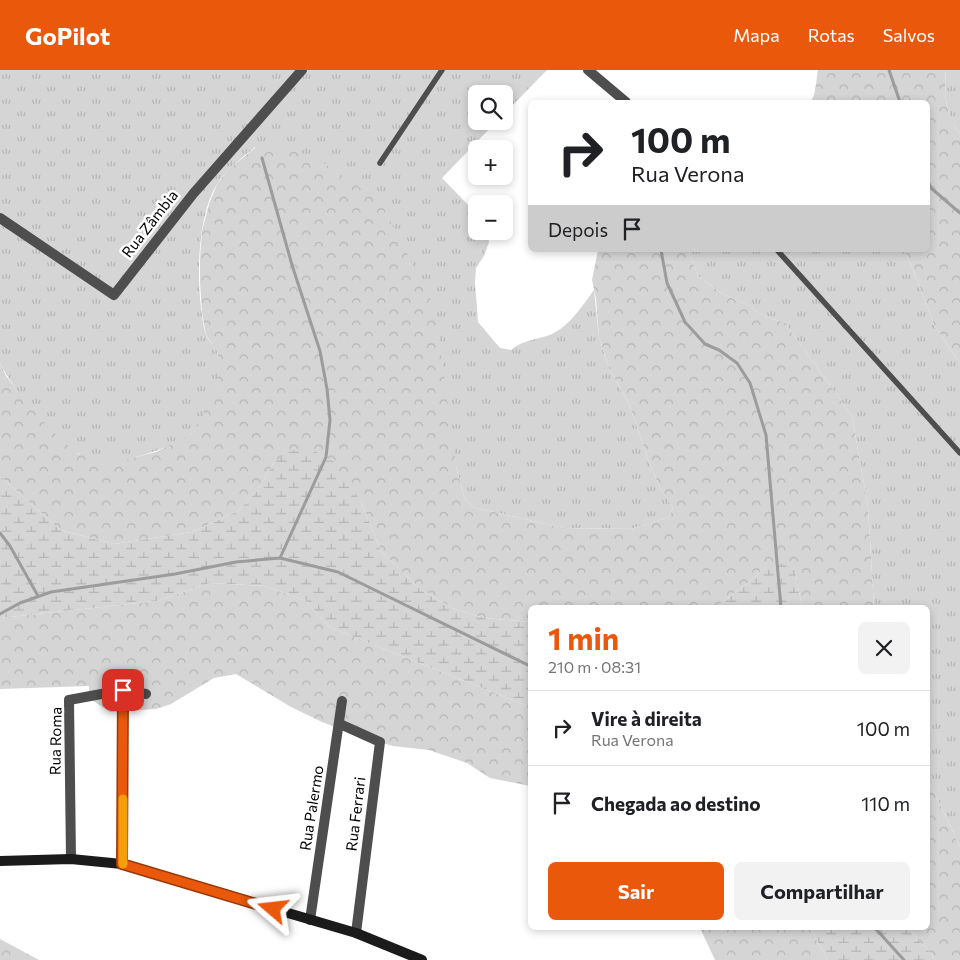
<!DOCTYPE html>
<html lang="pt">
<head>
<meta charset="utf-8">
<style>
	body { margin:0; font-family:Commissioner,sans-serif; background:#f2f2f2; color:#202124; height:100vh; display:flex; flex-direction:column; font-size:19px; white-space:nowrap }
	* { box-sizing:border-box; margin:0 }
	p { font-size:16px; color:#757577 }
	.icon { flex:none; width:28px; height:28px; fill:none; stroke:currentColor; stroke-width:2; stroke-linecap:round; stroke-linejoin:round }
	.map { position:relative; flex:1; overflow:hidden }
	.side { position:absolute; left:528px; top:535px; width:402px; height:325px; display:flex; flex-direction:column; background:#fff; border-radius:8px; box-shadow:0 2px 8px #0003 }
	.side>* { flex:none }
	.banner { position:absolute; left:528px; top:30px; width:402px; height:152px; border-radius:8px; box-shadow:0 2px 8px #0003; background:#fff; color:#202124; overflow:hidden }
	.controls { position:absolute; left:468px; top:15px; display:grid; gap:10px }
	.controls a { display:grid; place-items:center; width:45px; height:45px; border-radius:8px; background:#fff; box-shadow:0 2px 8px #0003; font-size:25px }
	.pin { position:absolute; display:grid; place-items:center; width:42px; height:42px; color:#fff; margin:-21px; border-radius:10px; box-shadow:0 2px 8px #0006 }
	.me { position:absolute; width:55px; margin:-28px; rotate:287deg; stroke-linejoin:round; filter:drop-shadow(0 0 4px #0008) }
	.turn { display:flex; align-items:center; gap:18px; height:105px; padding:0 20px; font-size:22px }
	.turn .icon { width:65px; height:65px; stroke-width:2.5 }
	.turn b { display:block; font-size:35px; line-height:42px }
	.then { display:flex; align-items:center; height:48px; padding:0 20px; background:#0003; gap:10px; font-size:19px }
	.round { display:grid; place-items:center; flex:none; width:52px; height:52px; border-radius:8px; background:#f2f2f2 }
	.head { display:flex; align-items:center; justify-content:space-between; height:85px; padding:0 20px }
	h1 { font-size:30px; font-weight:700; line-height:38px; color:#ea580c }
	.cta { display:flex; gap:10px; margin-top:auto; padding:10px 20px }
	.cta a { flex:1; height:58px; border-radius:8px; background:#ea580c; color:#fff; font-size:20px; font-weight:700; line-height:58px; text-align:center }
	.cta a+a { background:#f2f2f2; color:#202124 }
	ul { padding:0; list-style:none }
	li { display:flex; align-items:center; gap:15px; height:75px; padding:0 20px; border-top:1px solid #e0e0e0 }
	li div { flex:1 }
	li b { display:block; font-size:19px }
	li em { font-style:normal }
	header { display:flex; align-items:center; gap:30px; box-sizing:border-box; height:70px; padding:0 25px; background:#ea580c; color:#fff }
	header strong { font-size:24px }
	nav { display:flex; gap:28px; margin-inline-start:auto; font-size:18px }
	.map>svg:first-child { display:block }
	.grass { fill:url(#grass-tufts) }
	.forest { fill:url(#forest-crowns) }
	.wetland { fill:url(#wetland-marsh) }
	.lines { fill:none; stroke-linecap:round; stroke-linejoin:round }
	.stream { stroke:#9c9c9c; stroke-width:3 }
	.lane { stroke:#4e4e4e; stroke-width:5.5 }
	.street { stroke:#4e4e4e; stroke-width:10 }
	.secondary { stroke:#1b1b1b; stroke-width:10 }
	.route-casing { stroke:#983908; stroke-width:12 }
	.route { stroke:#ea580c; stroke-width:9 }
	.slow { stroke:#f59e0b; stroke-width:9 }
	.labels { text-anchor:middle; stroke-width:5; stroke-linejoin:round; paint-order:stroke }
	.street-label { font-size:15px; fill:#000; stroke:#fff }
</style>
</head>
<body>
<header>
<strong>GoPilot</strong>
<nav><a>Mapa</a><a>Rotas</a><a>Salvos</a></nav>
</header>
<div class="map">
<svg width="960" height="890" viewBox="0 0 960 890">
	<defs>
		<pattern id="grass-tufts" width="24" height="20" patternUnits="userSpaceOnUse" patternTransform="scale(1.25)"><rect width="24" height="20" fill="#d5d5d5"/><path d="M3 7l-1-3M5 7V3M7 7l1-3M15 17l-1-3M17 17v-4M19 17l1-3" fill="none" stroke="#b5b5b5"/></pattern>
		<pattern id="forest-crowns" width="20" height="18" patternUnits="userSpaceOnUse" patternTransform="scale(1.25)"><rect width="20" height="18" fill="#d5d5d5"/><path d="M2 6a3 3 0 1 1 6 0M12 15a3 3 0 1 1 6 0" fill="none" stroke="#b5b5b5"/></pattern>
		<pattern id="wetland-marsh" width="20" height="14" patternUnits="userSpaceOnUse" patternTransform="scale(1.25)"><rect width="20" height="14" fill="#d5d5d5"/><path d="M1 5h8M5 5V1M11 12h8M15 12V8" fill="none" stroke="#b5b5b5"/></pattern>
	</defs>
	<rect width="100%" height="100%" fill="#fff"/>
	<g class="grass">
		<path d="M 0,0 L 547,0 L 504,44 L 504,24 L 476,24 L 476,51 L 497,51 L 442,108 L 476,143 L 476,161 L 488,161 L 489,172 L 484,186 L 476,198 L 475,212 L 478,252 L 500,278 L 511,280 C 523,269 540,270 554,263 C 571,254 583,235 594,220 L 599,267 L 604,283 L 609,298 L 629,334 L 649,392 L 660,418 L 673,438 L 669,447 L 631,459 L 563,458 L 473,437 L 464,427 L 456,396 L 255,77 C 242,88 227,99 217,114 C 195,150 196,222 205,262 C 207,270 214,275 217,281 C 219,286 218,310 217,315 C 215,325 198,359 190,365 C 172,377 121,395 100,392 C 94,391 84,387 79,384 C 57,373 10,315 0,293 Z"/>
		<path d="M 946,0 L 960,0 L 960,64 C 945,46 944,23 946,0 Z"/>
		<path d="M 688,180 L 904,180 L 911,194 L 934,255 L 960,293 L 960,777 L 928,709 L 928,538 L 874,537 L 868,437 L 852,346 L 785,253 L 764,246 L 750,236 L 723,224 L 710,215 L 698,206 Z"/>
	</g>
	<g class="forest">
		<path d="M 818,0 L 946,0 C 944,23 945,46 960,64 L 960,293 L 934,255 L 911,194 L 904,180 L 928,180 L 928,32 L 810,32 C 816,26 816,10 818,0 Z"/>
		<path d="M 273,76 L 313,86 L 380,131 L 435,238 L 456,396 L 464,427 L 473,437 L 563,458 L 631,459 L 669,447 L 673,438 L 660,418 L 649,392 L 629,334 L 609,298 L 599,267 L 596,229 L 592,210 L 598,180 L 688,180 L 698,206 L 710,215 L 723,224 L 750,236 L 764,246 L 785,253 L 852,346 L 868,437 L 874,537 L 802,537 L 795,501 L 766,497 L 749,512 L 716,537 L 530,538 L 530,552 L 484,548 L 452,538 L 419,518 L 381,481 L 361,432 L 274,392 L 258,420 L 238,441 L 192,462 L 114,474 L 60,460 L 0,406 L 0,293 L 6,306 L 35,342 L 53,362 L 78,384 L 101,392 L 128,389 L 156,382 L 191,364 L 199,352 L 217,315 L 218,283 L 206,265 L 202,243 L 200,213 L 200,188 L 202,161 L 209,134 L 217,114 L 229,99 L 256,77 Z"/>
		<path d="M 210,513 L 265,516 L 306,531 L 329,557 L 530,637 L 530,716 L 490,708 L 467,693 L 429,680 L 393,676 L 359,666 L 322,652 L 291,637 L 236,604 L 214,608 L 171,634 L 156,639 L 110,642 L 89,628 L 89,616 L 0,619 L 0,548 L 157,531 Z"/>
		<path d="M 928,709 L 960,777 L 960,890 L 936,890 L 909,858 L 928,858 Z"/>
		<path d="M 700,858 L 810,858 L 828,890 L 715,890 Z"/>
		<path d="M 0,869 L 39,890 L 0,890 Z"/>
	</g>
	<g class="wetland">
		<path d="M 309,378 L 336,393 L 361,432 L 381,481 L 419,518 L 452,538 L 484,548 L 530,552 L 530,637 L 329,557 L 306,531 L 265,516 L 210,513 L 157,531 L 0,548 L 0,406 L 60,460 L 114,474 L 192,462 L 238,441 L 258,420 L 274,392 L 290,381 Z"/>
		<path d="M 785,493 L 795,501 L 802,537 L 716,537 L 749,512 L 766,497 Z"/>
		<path d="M 810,858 L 909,858 L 936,890 L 828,890 Z"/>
	</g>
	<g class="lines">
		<g class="stream">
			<path d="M 889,0 L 900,32"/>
			<path d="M 262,88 L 292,195 L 320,281 L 327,319 L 330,350 L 326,387 L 280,488"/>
			<path d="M 928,111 L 931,118 L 960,143"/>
			<path d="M 661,180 L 667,213 L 685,252 L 705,274 L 719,280 L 737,293 L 750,313 L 766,365 L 781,538"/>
			<path d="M 0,463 L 10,476 L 38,526"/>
			<path d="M 0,544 L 20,533 L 51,522 L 175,504 L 236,492 L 280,488 L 338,502 L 530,596"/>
			<path d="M 875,858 L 904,890"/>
		</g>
		<g class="lane">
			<path d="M 380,93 L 442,0"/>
			<path d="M 777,180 L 960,383"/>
		</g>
		<g class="street">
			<path d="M 588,0 L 626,32"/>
			<path d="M 0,148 L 114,225 L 193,124 L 302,0"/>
			<path d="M 340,654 L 380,672 L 356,863"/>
			<path d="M 71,789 L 69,630 L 123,620 L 146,624"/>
			<path d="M 122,794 L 123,620"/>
			<path d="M 310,850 L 342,631"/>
		</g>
		<path class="secondary" d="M 0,791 L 71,789 L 122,794 L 356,863 L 422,890"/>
	</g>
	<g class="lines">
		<g class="route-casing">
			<path id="route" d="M 123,620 L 122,794 L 273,839"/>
		</g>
		<use href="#route" class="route"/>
		<path class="slow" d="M 123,729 L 123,794"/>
	</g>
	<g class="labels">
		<g class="street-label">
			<text transform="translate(150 154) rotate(-52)" y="5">Rua Zâmbia</text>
			<text transform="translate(56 671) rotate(-89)" y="5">Rua Roma</text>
			<text transform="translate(312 738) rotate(-81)" y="5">Rua Palermo</text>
			<text transform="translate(356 744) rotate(-83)" y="5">Rua Ferrari</text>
		</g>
	</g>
</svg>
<div class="controls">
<a><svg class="icon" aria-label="search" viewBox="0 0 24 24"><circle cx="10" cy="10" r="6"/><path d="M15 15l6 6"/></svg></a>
<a>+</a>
<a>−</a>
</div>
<div class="pin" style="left:123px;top:620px;background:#d93025"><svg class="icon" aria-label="arrive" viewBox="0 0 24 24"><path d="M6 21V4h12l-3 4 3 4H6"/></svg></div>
<svg class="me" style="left:273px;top:839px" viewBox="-20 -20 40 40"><path d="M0-17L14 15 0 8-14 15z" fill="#ea580c" stroke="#fff" stroke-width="4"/></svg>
<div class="banner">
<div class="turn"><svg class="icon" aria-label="right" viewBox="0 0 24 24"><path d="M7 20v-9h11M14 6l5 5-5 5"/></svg><div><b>100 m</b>Rua Verona</div></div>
<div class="then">Depois<svg class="icon" aria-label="arrive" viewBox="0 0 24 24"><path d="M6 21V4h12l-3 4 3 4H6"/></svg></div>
</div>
<section class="side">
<div class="head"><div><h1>1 min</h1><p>210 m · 08:31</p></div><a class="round"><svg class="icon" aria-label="close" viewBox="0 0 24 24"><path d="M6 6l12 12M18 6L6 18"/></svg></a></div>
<ul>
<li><svg class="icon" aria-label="right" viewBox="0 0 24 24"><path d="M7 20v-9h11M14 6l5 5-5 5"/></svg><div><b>Vire à direita</b><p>Rua Verona</p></div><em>100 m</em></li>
<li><svg class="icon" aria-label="arrive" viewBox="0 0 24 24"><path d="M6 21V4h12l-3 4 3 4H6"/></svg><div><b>Chegada ao destino</b></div><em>110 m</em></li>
</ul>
<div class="cta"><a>Sair</a><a>Compartilhar</a></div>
</section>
</div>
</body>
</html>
